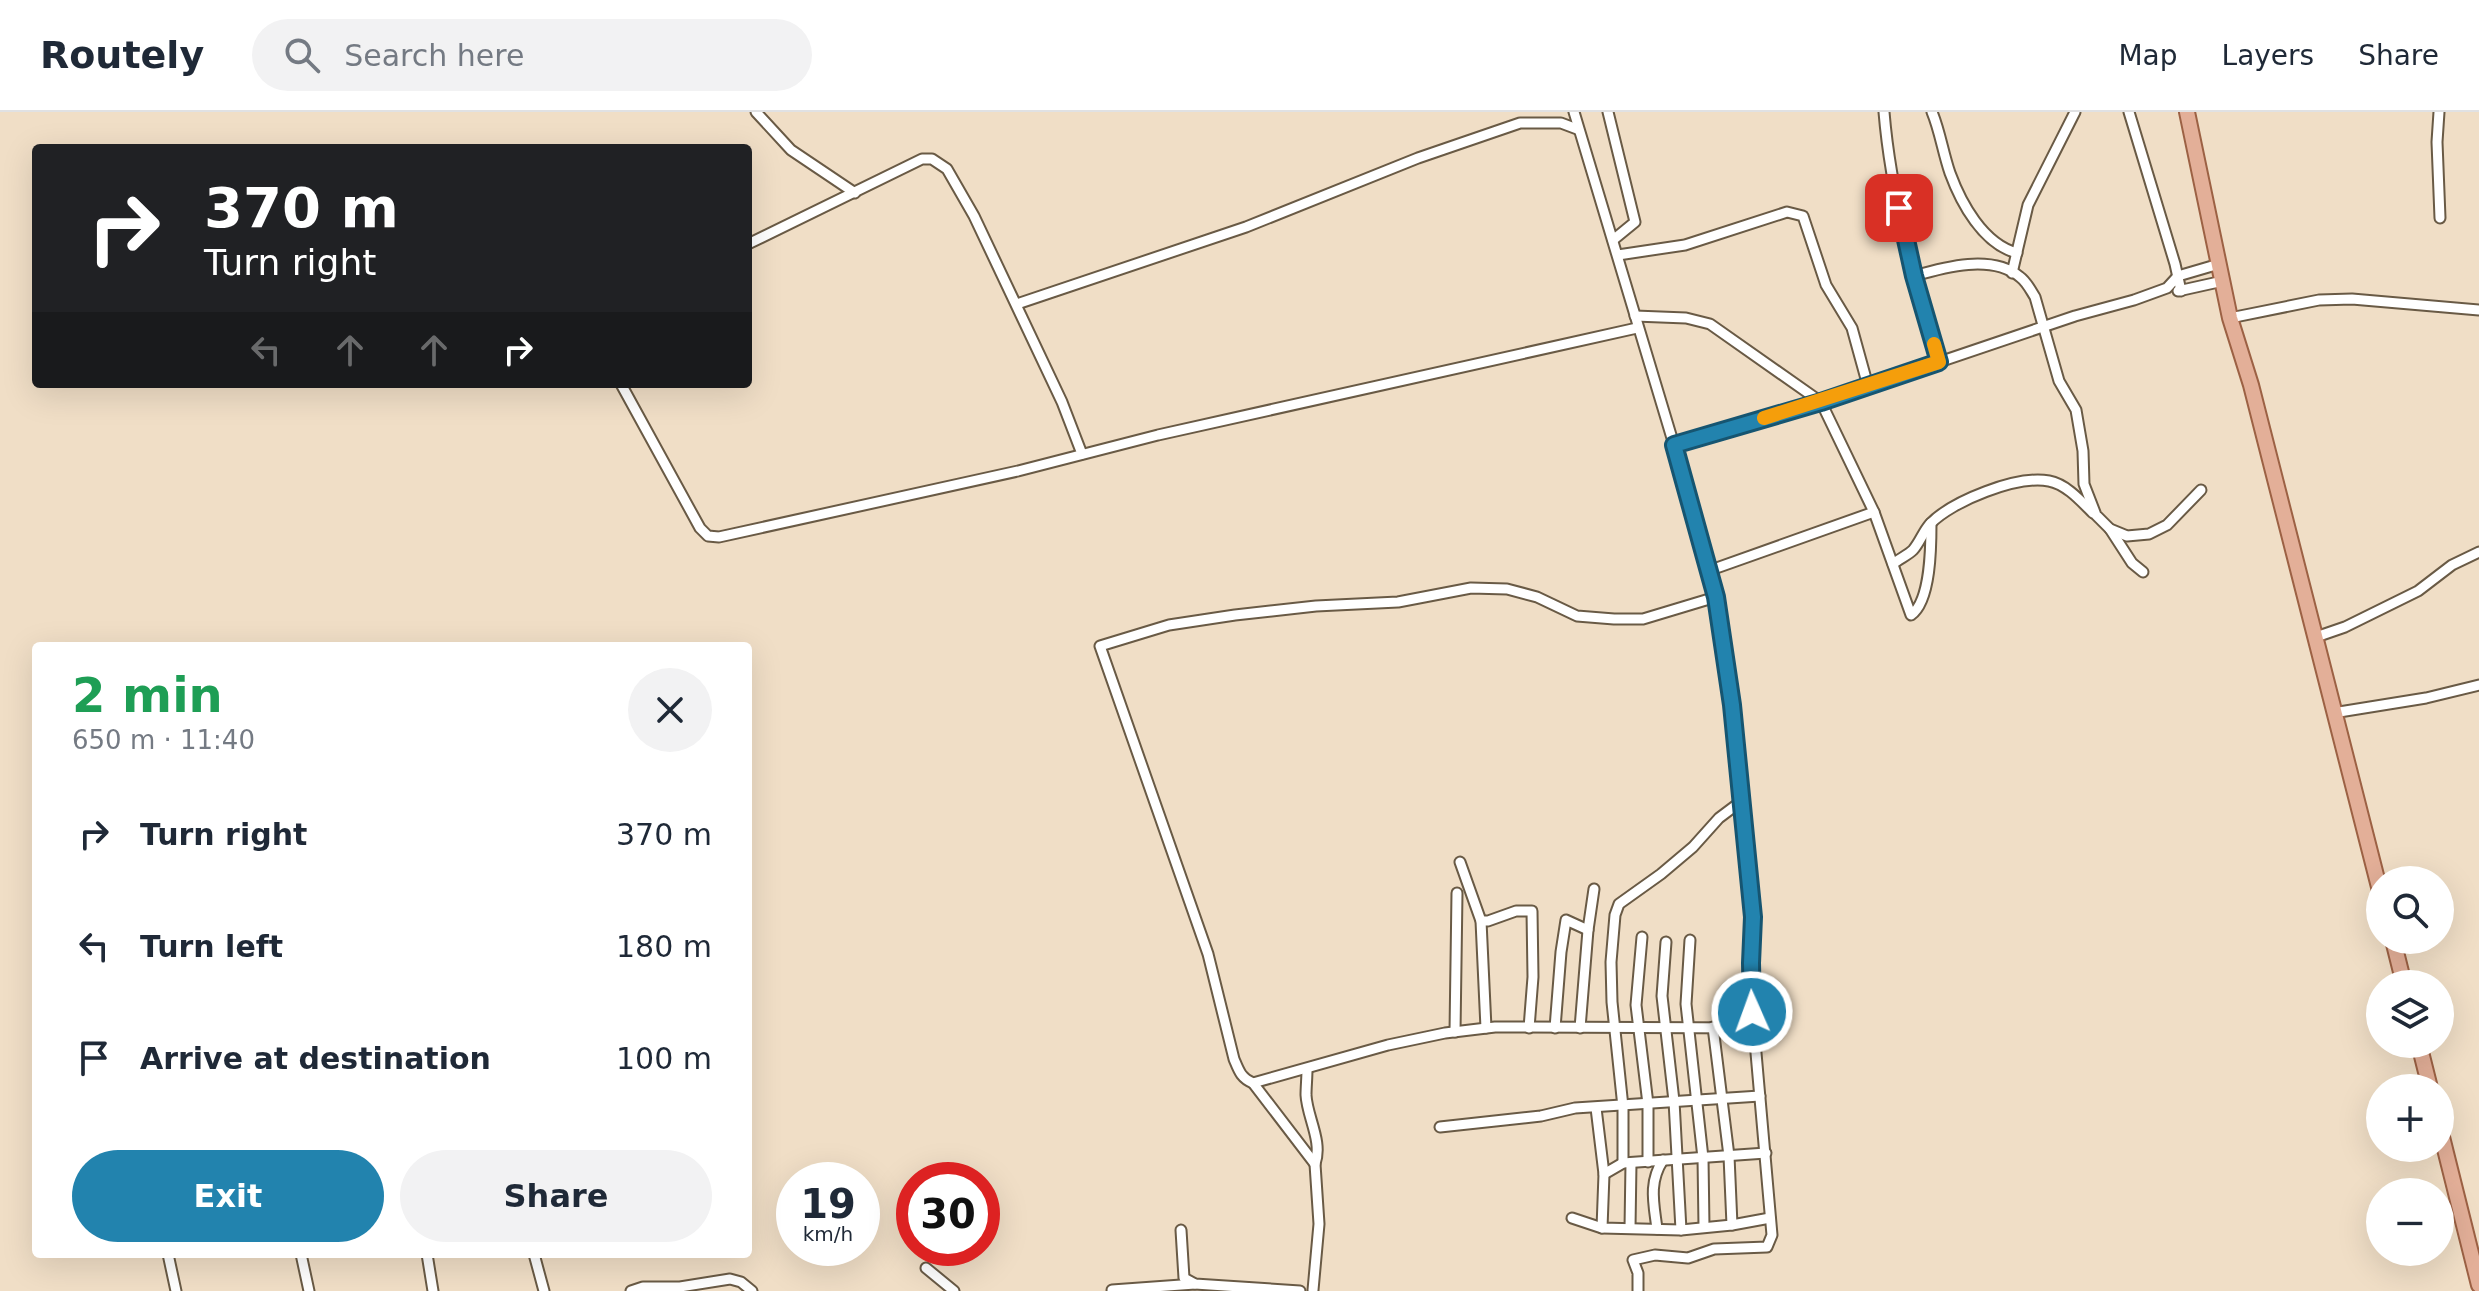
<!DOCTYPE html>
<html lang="en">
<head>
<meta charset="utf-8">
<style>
	body { margin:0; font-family:"DejaVu Sans",sans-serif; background:#f2f2f3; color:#1f2937; height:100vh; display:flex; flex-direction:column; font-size:30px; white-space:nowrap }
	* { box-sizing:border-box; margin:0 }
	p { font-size:26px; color:#747a83 }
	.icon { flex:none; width:44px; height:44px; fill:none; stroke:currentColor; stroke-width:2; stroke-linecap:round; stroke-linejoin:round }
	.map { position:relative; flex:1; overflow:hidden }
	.side { position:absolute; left:32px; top:530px; width:720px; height:616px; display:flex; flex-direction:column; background:#fff; border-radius:8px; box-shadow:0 8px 32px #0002 }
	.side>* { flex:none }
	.guide { position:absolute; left:32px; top:32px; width:720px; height:244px; border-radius:8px; box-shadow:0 8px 32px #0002; background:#202124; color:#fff; overflow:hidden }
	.buttons { position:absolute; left:2366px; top:754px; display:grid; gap:16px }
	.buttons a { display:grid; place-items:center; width:88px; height:88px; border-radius:50%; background:#fff; box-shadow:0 8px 32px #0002; font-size:40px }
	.speed { position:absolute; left:776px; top:1050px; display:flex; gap:16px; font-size:40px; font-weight:700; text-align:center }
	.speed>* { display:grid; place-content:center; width:104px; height:104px; border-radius:50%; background:#fff; box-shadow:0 8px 32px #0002; line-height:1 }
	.speed small { font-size:20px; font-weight:400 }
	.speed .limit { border:12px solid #d22; background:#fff; color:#111 }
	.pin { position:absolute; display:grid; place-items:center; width:68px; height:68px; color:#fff; margin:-34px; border-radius:16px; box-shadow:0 4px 12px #0006 }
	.me { position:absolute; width:88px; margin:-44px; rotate:358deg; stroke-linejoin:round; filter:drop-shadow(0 0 6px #0008) }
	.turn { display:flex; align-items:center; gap:28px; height:168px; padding:0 40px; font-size:36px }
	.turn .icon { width:104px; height:104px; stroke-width:2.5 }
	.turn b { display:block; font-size:56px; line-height:68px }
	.lanes { display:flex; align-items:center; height:76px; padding:0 40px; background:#0003; justify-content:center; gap:40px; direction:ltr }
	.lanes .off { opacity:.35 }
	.round { display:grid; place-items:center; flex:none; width:84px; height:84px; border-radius:42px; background:#f2f2f3 }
	.overview { display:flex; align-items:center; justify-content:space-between; height:136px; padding:0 40px }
	h1 { font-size:48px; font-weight:700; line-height:60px; color:#1e9e55 }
	.cta { display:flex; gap:16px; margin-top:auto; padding:16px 40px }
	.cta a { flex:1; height:92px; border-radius:48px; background:#2283ae; color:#fff; font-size:32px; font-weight:700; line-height:92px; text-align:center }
	.cta a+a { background:#f2f2f3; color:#1f2937 }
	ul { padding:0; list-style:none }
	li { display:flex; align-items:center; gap:24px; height:112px; padding:0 40px }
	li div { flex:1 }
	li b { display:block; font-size:30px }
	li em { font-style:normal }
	header { display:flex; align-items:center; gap:48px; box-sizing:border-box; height:112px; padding:0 40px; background:#fff; border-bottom:2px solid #e0e1e3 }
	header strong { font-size:38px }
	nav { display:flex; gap:44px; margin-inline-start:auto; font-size:28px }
	.search { width:560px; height:72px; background:#f2f2f3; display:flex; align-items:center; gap:20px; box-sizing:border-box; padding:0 28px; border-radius:44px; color:#747a83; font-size:30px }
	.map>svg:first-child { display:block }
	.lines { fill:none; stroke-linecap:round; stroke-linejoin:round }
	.minor-casing { stroke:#695a45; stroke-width:13 }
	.primary-casing { stroke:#9c6144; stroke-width:18 }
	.minor { stroke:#fff; stroke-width:9 }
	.primary { stroke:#e3af98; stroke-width:14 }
	.route-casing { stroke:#165571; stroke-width:20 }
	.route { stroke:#2283ae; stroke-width:14 }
	.slow { stroke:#f59e0b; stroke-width:14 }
</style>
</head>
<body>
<header>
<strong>Routely</strong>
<div class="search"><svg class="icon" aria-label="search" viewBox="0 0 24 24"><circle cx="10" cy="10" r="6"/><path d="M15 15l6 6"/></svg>Search here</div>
<nav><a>Map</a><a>Layers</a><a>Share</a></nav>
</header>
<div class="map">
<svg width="2479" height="1179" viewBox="0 0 2479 1179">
	<rect width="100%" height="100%" fill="#f0dec6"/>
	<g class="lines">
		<g class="minor-casing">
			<g id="minor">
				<path d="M 756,0 L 791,38 L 855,81"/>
				<path d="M 1574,0 L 1674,333 L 1716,485 L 1732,593 L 1748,732 L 1753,805 L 1751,884 L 1772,1123 L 1767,1135 L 1714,1137 L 1688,1146 L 1655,1143 L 1633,1148 L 1638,1161 L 1638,1179"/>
				<path d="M 1608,0 L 1635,110 L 1613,128"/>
				<path d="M 1884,0 C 1891,85 1915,168 1939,250"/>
				<path d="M 1932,0 C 1940,19 1943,41 1950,61 C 1961,91 1983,132 2017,141"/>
				<path d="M 2129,0 L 2175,152 L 2181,179"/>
				<path d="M 2439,0 L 2437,30 L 2440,106"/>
				<path d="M 748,132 L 922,47 L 932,47 L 947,57 L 974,104 L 1062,290 L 1082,342"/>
				<path d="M 1618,143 L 1685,133 L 1787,100 L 1803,104 L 1826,173 L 1852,216 L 1868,274"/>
				<path d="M 2012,161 L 2028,93 L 2075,0"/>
				<path d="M 1914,164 C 1945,155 1992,142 2020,165 C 2027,170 2031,179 2035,185 L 2059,269 L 2076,298 L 2083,339 L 2084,372 L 2096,403 L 2110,417 L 2127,424 L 2149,422 L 2167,413 L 2201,378"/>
				<path d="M 2178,179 L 2223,169"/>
				<path d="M 1017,192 L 1246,115 L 1418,46 L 1520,11 L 1561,11 L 1577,17"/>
				<path d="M 1635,204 L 1686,206 L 1710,212 L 1821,290 L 1874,400 L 1911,503 C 1931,489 1931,434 1931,411"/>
				<path d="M 2230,206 L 2319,188 L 2352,187 L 2479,198"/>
				<path d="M 621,272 L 700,416 L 708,424 L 719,425 L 1018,359 L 1158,323 L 1637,216"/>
				<path d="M 1674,333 L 1821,290 L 2075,204 L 2134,188 L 2167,176 L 2178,164 L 2219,152"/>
				<path d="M 2110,417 L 2132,451 L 2143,460"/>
				<path d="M 1893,452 C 1899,447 1908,443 1913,438 C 1920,430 1923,420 1930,412 C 1952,389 2017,363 2049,369 C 2066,372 2081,389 2093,401"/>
				<path d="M 1708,459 L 1874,400"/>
				<path d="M 1716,485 L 1643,507 L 1614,507 L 1577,504 L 1537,485 L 1507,477 L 1471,476 L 1398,490 L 1316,494 L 1235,503 L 1169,513 L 1100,534 L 1208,842 L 1234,947 C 1239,959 1241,966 1253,971 L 1388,933 L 1445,921 L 1495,915 L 1754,916"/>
				<path d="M 2316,525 L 2345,515 L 2418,479 L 2452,453 L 2479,440"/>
				<path d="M 2333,601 L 2426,586 L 2479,573"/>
				<path d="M 1460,750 L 1481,809 L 1486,916"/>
				<path d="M 1481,809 L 1488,809 L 1516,799 L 1532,799 L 1533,865 L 1529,916"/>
				<path d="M 1642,825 L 1636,893 L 1648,992 L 1648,1050"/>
				<path d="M 1690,828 L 1686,892 L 1703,1046 L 1704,1115"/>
				<path d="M 1666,830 L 1662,884 L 1674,989 L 1681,1118"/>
				<path d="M 1713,915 L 1729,1044 L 1732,1113"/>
				<path d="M 1555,916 L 1561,840 L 1566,808 L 1588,818"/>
				<path d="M 1580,916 L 1588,818 L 1594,777"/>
				<path d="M 1455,920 L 1457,781"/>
				<path d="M 1307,957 C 1307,966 1306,975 1306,983 C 1307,1005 1323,1029 1315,1052 L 1319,1112 L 1313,1178"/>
				<path d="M 1253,971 L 1315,1052"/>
				<path d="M 1596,996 L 1604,1062 L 1602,1116"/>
				<path d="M 1440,1015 L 1541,1004 L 1575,996 L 1760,984"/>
				<path d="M 1623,1051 L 1623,995 L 1612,890 L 1611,850 L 1615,803 L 1619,792 L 1661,762 L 1693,735 L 1719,706 L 1743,688"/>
				<path d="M 1604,1062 L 1623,1051 L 1766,1041"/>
				<path d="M 1572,1106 L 1602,1116 L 1681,1118 L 1732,1113 L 1770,1106"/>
				<path d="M 1630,1116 L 1631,1051"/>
				<path d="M 1657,1117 C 1654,1092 1648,1071 1663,1048"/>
				<path d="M 1181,1118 L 1184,1166 L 1195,1172 L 1300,1179"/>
				<path d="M 168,1142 L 176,1179"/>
				<path d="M 301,1142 L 309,1179"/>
				<path d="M 427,1142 L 433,1179"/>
				<path d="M 534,1142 L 544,1179"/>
				<path d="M 926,1156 L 954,1179"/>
				<path d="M 1112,1178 L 1195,1172"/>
				<path d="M 631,1179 L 643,1175 L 680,1175 L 730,1167 L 741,1170 L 752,1179"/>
			</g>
		</g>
		<g class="primary-casing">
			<g id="primary">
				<path d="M 2187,0 L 2230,206 L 2251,273 L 2380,779"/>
				<path d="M 2393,828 L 2404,872"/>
				<path d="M 2419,932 L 2430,976"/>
				<path d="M 2440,1017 L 2479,1173"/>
			</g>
		</g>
		<use href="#minor" class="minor"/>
		<use href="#primary" class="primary"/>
	</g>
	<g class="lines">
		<g class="route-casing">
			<path id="route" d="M 1752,900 L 1751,851 L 1753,805 L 1732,593 L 1716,485 L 1674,333 L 1821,290 L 1939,250 L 1914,164 L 1899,96"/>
		</g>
		<use href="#route" class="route"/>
		<path class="slow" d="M 1764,306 L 1939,250 L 1934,232"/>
	</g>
</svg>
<div class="buttons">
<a><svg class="icon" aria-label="search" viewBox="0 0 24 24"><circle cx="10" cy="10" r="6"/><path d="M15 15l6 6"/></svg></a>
<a><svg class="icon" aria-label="layers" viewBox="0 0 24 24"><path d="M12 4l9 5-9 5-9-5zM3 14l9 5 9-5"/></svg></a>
<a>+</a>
<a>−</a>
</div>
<div class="speed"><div>19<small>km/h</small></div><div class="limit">30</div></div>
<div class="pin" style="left:1899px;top:96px;background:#d93025"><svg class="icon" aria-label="arrive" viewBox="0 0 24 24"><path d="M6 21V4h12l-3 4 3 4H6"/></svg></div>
<svg class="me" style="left:1752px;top:900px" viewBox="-20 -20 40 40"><circle r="17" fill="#2283ae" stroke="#fff" stroke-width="3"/><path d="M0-11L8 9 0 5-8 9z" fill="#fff"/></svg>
<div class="guide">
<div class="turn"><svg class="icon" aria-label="right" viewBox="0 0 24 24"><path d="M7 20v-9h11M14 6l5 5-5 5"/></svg><div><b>370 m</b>Turn right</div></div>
<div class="lanes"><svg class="icon off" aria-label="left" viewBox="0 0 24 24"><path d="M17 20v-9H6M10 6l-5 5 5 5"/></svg><svg class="icon off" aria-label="ahead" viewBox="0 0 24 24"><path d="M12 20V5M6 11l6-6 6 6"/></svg><svg class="icon off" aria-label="ahead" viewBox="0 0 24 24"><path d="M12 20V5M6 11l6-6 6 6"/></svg><svg class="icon" aria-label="right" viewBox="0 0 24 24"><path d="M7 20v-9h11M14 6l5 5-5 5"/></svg></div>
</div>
<section class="side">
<div class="overview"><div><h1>2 min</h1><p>650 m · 11:40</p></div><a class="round"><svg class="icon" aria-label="close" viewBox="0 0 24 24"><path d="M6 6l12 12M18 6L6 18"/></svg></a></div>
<ul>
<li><svg class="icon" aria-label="right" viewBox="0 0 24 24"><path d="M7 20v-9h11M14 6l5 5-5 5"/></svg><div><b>Turn right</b></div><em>370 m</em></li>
<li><svg class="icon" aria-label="left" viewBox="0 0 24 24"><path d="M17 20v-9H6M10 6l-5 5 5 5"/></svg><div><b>Turn left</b></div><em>180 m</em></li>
<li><svg class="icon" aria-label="arrive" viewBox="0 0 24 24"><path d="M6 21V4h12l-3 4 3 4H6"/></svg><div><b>Arrive at destination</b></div><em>100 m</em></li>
</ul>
<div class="cta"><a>Exit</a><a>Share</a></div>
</section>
</div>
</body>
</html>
